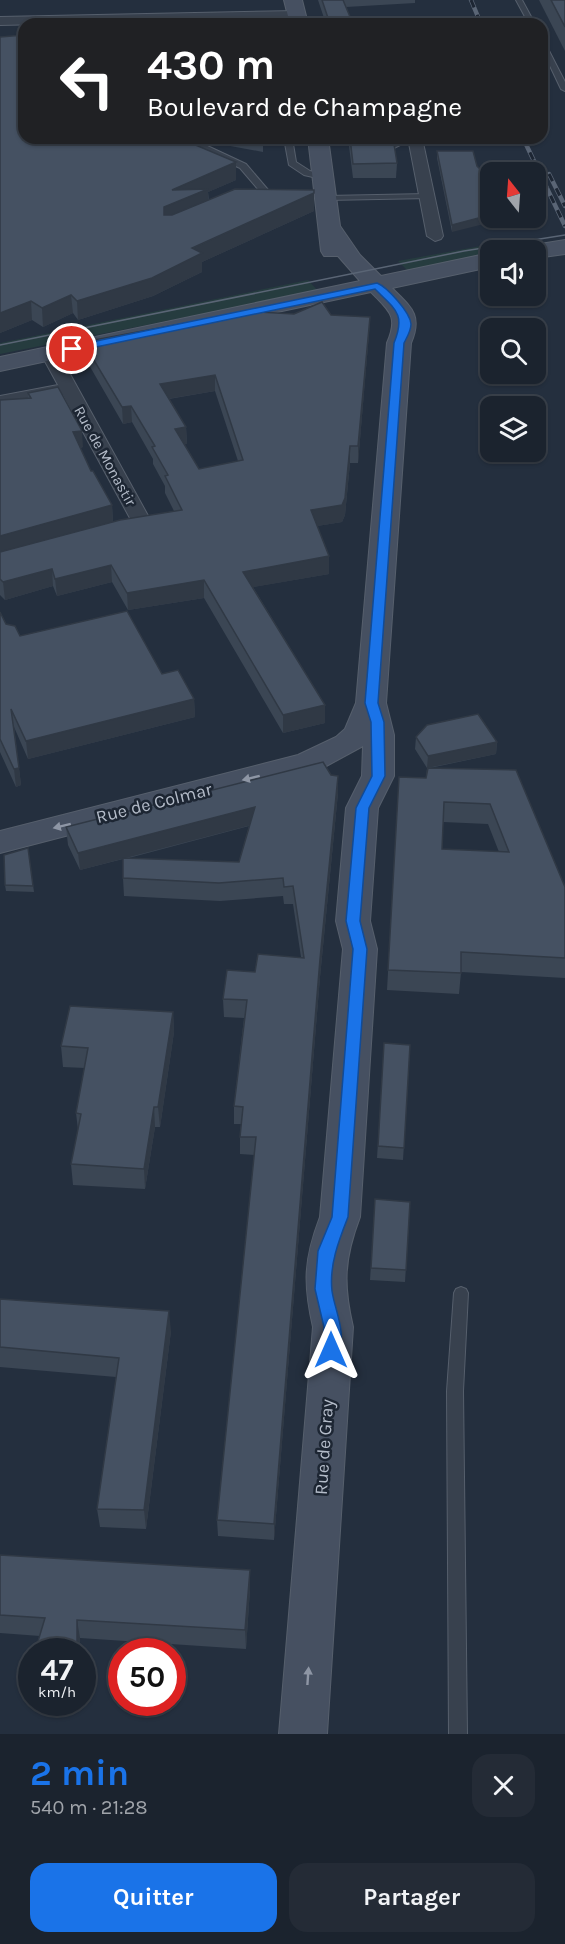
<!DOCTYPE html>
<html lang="fr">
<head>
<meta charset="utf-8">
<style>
	body { margin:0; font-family:Karla,sans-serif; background:#242b36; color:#f1f3f6; height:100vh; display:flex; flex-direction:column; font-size:22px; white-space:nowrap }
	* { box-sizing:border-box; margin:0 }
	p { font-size:20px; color:#a0a4aa }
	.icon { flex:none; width:33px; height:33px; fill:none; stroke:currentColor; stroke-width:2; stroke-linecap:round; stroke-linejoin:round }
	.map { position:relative; height:1734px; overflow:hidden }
	.drawer { display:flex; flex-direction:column; background:#1b232e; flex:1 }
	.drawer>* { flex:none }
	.banner { position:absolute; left:18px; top:18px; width:530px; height:126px; border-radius:18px; box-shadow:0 2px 4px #0004,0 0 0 2px #39404a; background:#202124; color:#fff; overflow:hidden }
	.needle { width:39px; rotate:343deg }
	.controls { position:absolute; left:480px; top:162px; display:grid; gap:12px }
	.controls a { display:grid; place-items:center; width:66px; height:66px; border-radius:12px; background:#1b232e; box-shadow:0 2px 4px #0004,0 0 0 2px #39404a; font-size:30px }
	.speed { position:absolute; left:18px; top:1638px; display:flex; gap:12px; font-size:30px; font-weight:700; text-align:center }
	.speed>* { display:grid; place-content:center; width:78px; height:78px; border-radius:50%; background:#1b232e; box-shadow:0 2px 4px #0004,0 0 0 2px #39404a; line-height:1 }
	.speed small { font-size:15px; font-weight:400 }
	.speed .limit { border:9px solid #d22; background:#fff; color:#111 }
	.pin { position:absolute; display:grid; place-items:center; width:51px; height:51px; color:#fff; margin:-26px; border:3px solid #fff; border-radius:50%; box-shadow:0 2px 6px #0007 }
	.me { position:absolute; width:66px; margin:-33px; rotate:0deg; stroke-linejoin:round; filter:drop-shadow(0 0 4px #0008) }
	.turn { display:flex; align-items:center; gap:21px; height:126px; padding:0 30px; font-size:27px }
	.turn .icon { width:78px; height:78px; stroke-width:2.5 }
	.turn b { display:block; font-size:42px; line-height:51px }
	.round { display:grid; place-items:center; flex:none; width:63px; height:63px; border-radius:18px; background:#242b36 }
	.overview { display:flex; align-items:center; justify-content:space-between; height:102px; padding:0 30px }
	h1 { font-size:36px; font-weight:700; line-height:45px; color:#1a73e8 }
	.cta { display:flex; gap:12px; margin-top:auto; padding:12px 30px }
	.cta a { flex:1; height:69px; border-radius:18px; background:#1a73e8; color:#fff; font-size:24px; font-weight:700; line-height:69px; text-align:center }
	.cta a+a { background:#242b36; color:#f1f3f6 }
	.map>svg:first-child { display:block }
	.green { fill:#263c3f }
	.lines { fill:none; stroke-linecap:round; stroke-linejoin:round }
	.lane-casing { stroke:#565f6c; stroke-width:2 }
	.street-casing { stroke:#565f6c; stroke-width:2 }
	.secondary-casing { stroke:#565f6c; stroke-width:2 }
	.lane { fill:#38414e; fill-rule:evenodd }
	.street { fill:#38414e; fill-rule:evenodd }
	.secondary { fill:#465061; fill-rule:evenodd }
	.tram { stroke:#5a6575; stroke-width:1.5 }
	.rail-casing { stroke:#5a6575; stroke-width:4.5 }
	.rail { stroke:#1d2633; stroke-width:3; stroke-dasharray:8; stroke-linecap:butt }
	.wall { fill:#3b4654; fill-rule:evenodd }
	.shaded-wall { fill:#303945 }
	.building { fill:#455162; stroke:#303945; stroke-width:1.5; fill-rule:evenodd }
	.oneway { fill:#8e96a5 }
	.route { fill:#1a73e8; stroke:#114b97; stroke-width:1.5 }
	.labels { text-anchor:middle; stroke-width:5; stroke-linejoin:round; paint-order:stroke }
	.far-street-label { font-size:15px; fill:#b4bcc9; stroke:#1d2633 }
	.street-label { font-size:18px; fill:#b4bcc9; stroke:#1d2633 }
</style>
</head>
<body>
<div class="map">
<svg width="565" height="1734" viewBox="0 0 565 1734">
	<rect width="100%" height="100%" fill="#242f3e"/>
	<g class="green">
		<path d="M 519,239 L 527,249 L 490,250 L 490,254 L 408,271 L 398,261 Z"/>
		<path d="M 308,280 L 318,291 L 0,354 L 0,343 Z"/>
	</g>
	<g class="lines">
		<g class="lane-casing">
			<g id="lane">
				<path d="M 516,0 L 522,0 L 535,24 L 529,24 Z"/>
				<path d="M 277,14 L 280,16 L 281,24 L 275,24 L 274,16 Z"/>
				<path d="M 542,41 L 545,43 L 565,82 L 565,91 L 561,89 L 542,49 Z"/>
				<path d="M 284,138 L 292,138 L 296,162 L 310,171 L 326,176 L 326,180 L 304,175 L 289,165 Z"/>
				<path d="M 393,138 L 401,138 L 402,144 L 392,149 L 388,147 L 394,143 Z"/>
				<path d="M 195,143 L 201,143 L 246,164 L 275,198 L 275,202 L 269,202 L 240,168 L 195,147 Z"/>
				<path d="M 427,194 L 430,194 L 430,198 L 327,200 L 323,198 L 327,196 Z"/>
				<path d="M 461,1287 L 466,1289 L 468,1293 L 463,1391 L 467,1734 L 449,1734 L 447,1391 L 454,1293 L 456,1289 Z"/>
			</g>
		</g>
		<g class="street-casing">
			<g id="street">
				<path d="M 297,11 L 304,15 L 302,18 L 0,25 L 0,17 Z"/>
				<path d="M 408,138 L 422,138 L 443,236 L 441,239 L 435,241 L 427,236 Z"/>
				<path d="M 50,349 L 56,350 L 59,354 L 152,523 L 149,527 L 118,535 L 111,533 L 108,529 L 111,525 L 131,520 L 63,395 L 0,406 L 0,396 L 58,385 L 41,354 L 44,350 Z"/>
			</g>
		</g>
		<g class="secondary-casing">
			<g id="secondary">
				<path d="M 284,0 L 302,0 L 308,24 L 290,24 Z"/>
				<path d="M 308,138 L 328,138 L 340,226 L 360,255 L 381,276 L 490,253 L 490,267 L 392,288 C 411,307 423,315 411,343 L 386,703 L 394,735 L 394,776 L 378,808 L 370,921 L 377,949 L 360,1217 C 344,1259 343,1284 353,1327 L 327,1734 L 279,1734 L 313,1327 C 303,1283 304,1259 320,1217 L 343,949 L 336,921 L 346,808 L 362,776 L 363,746 L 319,770 L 0,853 L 0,831 L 298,755 L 336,737 L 345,729 L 356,703 L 387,343 C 399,316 389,311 371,292 L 0,371 L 0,357 L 360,281 L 338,256 L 324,256 L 321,251 Z"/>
				<path d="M 565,240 L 565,254 L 536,258 L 536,250 L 525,250 L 528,246 Z"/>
			</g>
		</g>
		<use href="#lane" class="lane"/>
		<use href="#street" class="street"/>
		<use href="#secondary" class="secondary"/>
		<path class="tram" d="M 0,345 L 464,251 L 565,235"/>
		<g class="rail-casing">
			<g id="rail">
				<path d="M 471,0 L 481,24"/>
				<path d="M 523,138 L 565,226"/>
				<path d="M 549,174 L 565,206"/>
			</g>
		</g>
		<use href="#rail" class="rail"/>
	</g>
	<g class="wall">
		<path d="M 318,0 L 415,0 L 415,3 L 346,7 L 353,24 L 326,24 Z"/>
		<path d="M 539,0 L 565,0 L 565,51 Z"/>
		<path d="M 0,37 L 24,138 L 236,180 L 208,192 L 209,200 L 314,193 L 314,211 L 202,262 L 202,272 L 153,296 L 78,320 L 73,313 L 43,327 L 32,320 L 0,333 Z"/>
		<path d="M 212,138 L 263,138 L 263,152 L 214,143 Z"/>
		<path d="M 348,138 L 393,138 L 397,163 L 396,178 L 353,178 Z"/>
		<path d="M 437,151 L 477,166 L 452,232 L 437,158 Z"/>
		<path d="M 331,315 L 370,317 L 369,333 L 358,463 L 350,463 L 345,515 L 342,522 L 317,526 L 329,556 L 329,574 L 253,587 L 325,705 L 325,723 L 283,733 L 204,598 L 128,610 L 112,582 L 57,596 L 53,586 L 5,600 L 0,595 L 0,400 L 28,398 L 28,393 L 83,447 L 80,448 L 91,471 L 112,505 L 113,522 L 174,511 L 165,493 L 165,486 L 153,464 L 153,459 L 132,422 L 123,424 L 85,358 L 83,342 L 188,326 ZM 215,391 L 238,461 L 199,469 L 184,444 L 187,444 L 186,427 L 169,399 Z"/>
		<path d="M 0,612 L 6,624 L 20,636 L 162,674 L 194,699 L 195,717 L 28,759 L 14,727 L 21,785 L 16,787 L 0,752 Z"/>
		<path d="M 416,737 L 497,742 L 496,754 L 430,768 L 516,770 L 565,887 L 565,978 L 461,972 L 459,994 L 387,990 L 399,777 L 426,778 L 427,768 L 415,749 ZM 443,822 L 488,824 L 499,852 L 442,849 Z"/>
		<path d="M 331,775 L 338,776 L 338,793 L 320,977 L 274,1540 L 218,1536 L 217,1520 L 255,1155 L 240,1154 L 240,1137 L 241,1124 L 234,1124 L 234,1106 L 244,1018 L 224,1017 L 223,999 L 255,972 L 301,957 L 293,904 L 284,904 L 283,896 L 220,901 L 124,896 L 123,878 L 123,859 L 80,870 L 68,845 L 66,827 ZM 249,826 L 239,862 L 125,859 Z"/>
		<path d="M 28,848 L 34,892 L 6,891 L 5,885 Z"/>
		<path d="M 173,1012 L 174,1032 L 160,1127 L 155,1127 L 145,1189 L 73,1185 L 71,1164 L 78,1130 L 76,1113 L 85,1068 L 63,1067 L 61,1046 Z"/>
		<path d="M 384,1043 L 410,1045 L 403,1160 L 377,1158 Z"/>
		<path d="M 375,1199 L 410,1202 L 405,1282 L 370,1280 Z"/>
		<path d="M 0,1299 L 171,1331 L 146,1529 L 100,1527 L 97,1509 L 116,1377 L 0,1367 Z"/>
		<path d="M 0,1555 L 250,1570 L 250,1589 L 246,1649 L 80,1638 L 80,1652 L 37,1652 L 36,1648 L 40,1636 L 0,1633 Z"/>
	</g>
	<g class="shaded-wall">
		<path d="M 236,162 L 236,180 L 208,192 L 209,207 L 165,225 L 164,215 L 164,207 L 172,190 Z"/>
		<path d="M 314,193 L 314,211 L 202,262 L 202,272 L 153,296 L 78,320 L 77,301 Z"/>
		<path d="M 490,215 L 490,218 L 508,218 L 452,232 L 452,225 Z"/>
		<path d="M 71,295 L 73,313 L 43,327 L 42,308 Z"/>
		<path d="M 31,301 L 32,320 L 0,333 L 0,313 Z"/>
		<path d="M 370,317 L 369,333 L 358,463 L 358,446 Z"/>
		<path d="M 215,375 L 215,391 L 161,400 L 160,384 Z"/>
		<path d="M 131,406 L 132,422 L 123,424 L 122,407 Z"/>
		<path d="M 186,427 L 187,444 L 176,446 L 175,429 Z"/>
		<path d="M 82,431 L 83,447 L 74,449 L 73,432 Z"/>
		<path d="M 350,446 L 350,463 L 345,515 L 342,522 L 311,527 L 311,510 Z"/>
		<path d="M 112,505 L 113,523 L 0,554 L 0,536 Z"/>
		<path d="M 329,556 L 329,574 L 243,589 L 243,572 Z"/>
		<path d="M 111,565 L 112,582 L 57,596 L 55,579 Z"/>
		<path d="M 52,569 L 53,586 L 5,600 L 3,582 Z"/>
		<path d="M 204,580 L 204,598 L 128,610 L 127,593 Z"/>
		<path d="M 194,699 L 195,717 L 28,759 L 26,741 Z"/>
		<path d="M 325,705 L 325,723 L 283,733 L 283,715 Z"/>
		<path d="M 497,742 L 496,754 L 427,768 L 428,756 Z"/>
		<path d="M 19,768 L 21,785 L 16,787 L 14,769 Z"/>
		<path d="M 338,776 L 338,793 L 320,977 L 274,1540 L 274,1524 L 320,959 Z"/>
		<path d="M 255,807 L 255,824 L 80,870 L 78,853 Z"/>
		<path d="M 173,1012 L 174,1032 L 160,1127 L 158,1107 Z"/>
		<path d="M 154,1107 L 155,1127 L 145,1189 L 144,1169 Z"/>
		<path d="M 169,1311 L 171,1331 L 146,1529 L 144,1510 Z"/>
		<path d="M 250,1570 L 250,1589 L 246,1649 L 245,1630 Z"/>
		<path d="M 77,1620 L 80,1638 L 80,1652 L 77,1652 Z"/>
	</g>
	<g class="building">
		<path d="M 322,0 L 343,0 L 353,24 L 330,24 Z"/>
		<path d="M 551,0 L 565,0 L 565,27 Z"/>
		<path d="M 24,35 L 24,138 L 179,138 L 236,162 L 172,190 L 208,189 L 164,207 L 164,215 L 172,215 L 235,189 L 314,190 L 314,193 L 192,248 L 202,253 L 152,278 L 77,301 L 71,295 L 42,308 L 31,301 L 0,313 L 0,37 Z"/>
		<path d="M 350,138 L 393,138 L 397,163 L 353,164 Z"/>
		<path d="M 437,151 L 473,151 L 477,166 L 490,179 L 490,215 L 452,225 Z"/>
		<path d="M 322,302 L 331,315 L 370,317 L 358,446 L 350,446 L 345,498 L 342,505 L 311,510 L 329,556 L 243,572 L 325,705 L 283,715 L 204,580 L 127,593 L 111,565 L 55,579 L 52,569 L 3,582 L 0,579 L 0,552 L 120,520 L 182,510 L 165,476 L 168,475 L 152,447 L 155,446 L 131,406 L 122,407 L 83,342 L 186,323 L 188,326 L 259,312 L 294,314 ZM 215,375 L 243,460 L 199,469 L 175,429 L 186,427 L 160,384 Z"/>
		<path d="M 58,387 L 82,431 L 73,432 L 91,471 L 93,471 L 112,505 L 0,536 L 0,400 L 31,398 L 28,393 Z"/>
		<path d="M 127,611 L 162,674 L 178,670 L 194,699 L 26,741 L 11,709 L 19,768 L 14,769 L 0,739 L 0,612 L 6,624 L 15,626 L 20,636 Z"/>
		<path d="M 478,714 L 497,742 L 428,756 L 416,737 L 427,725 Z"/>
		<path d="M 323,762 L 331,775 L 338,776 L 320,959 L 274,1524 L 217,1520 L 256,1137 L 240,1137 L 243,1107 L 234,1106 L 247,1000 L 223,999 L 227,970 L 255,972 L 258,954 L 304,958 L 293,886 L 284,887 L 283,878 L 219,883 L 123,878 L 123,858 L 239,862 L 255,807 L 78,853 L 66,827 Z"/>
		<path d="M 428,768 L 516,770 L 565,887 L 565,958 L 461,952 L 461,973 L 388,970 L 399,777 L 426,778 ZM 444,802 L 490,804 L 509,852 L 442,849 Z"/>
		<path d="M 28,848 L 33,886 L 5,885 L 4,855 Z"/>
		<path d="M 70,1006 L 173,1012 L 158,1107 L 154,1107 L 144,1169 L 71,1164 L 81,1114 L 76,1113 L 88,1048 L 61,1046 Z"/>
		<path d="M 384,1043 L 410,1045 L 404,1148 L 378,1146 Z"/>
		<path d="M 375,1199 L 410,1202 L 406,1270 L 371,1268 Z"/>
		<path d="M 0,1299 L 169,1311 L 144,1510 L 97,1509 L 119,1358 L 0,1347 Z"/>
		<path d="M 0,1555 L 250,1570 L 245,1630 L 77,1620 L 77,1650 L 71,1650 L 71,1652 L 41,1652 L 41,1648 L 36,1648 L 45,1618 L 0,1615 Z"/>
	</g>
	<defs><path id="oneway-solid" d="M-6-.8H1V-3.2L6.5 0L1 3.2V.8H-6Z" transform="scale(1.5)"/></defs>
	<g class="oneway">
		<use href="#oneway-solid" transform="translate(251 778) rotate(166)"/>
		<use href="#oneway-solid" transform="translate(62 826) rotate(166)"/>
		<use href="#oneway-solid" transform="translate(308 1676) rotate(-86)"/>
	</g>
	<path class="route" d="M 377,283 C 387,287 410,312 411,324 C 411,331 407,337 404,343 L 378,703 L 384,722 L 385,776 L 369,808 L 360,921 L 367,949 L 348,1217 C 339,1240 329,1265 332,1291 C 335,1312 348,1334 337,1356 L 331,1358 L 325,1356 L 323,1350 L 324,1327 L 315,1289 L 318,1251 L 332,1217 L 353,949 L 346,921 L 356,808 L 372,776 L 371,722 L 365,703 L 394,343 C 406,314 395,309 375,289 L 72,352 L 67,349 L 72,346 Z"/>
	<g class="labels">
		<g class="far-street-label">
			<text transform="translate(105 456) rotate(61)" y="5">Rue de Monastir</text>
		</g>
		<g class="street-label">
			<text transform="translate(154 803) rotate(-14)" y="6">Rue de Colmar</text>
			<text transform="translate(324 1447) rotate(-86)" y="6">Rue de Gray</text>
		</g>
	</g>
</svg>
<div class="controls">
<a><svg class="needle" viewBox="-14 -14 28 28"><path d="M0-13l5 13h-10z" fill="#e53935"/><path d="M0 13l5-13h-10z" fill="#a0a4aa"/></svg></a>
<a><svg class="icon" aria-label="sound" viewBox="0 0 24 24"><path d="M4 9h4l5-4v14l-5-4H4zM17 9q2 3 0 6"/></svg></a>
<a><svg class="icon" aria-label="search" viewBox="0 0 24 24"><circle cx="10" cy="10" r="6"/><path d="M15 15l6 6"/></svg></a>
<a><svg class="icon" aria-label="layers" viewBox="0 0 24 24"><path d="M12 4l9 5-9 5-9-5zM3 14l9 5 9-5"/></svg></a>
</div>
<div class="speed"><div>47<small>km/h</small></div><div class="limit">50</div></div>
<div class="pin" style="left:72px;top:349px;background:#d93025"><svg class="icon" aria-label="arrive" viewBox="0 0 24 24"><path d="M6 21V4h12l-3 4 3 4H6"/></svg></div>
<svg class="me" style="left:331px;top:1350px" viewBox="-20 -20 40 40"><path d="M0-17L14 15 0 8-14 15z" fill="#1a73e8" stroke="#fff" stroke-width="4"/></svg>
<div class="banner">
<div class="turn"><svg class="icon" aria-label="left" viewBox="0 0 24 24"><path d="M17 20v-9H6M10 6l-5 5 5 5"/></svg><div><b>430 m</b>Boulevard de Champagne</div></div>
</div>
</div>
<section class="drawer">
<div class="overview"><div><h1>2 min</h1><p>540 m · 21:28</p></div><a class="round"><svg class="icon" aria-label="close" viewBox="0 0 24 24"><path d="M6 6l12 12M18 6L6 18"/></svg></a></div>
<div class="cta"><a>Quitter</a><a>Partager</a></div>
</section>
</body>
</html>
